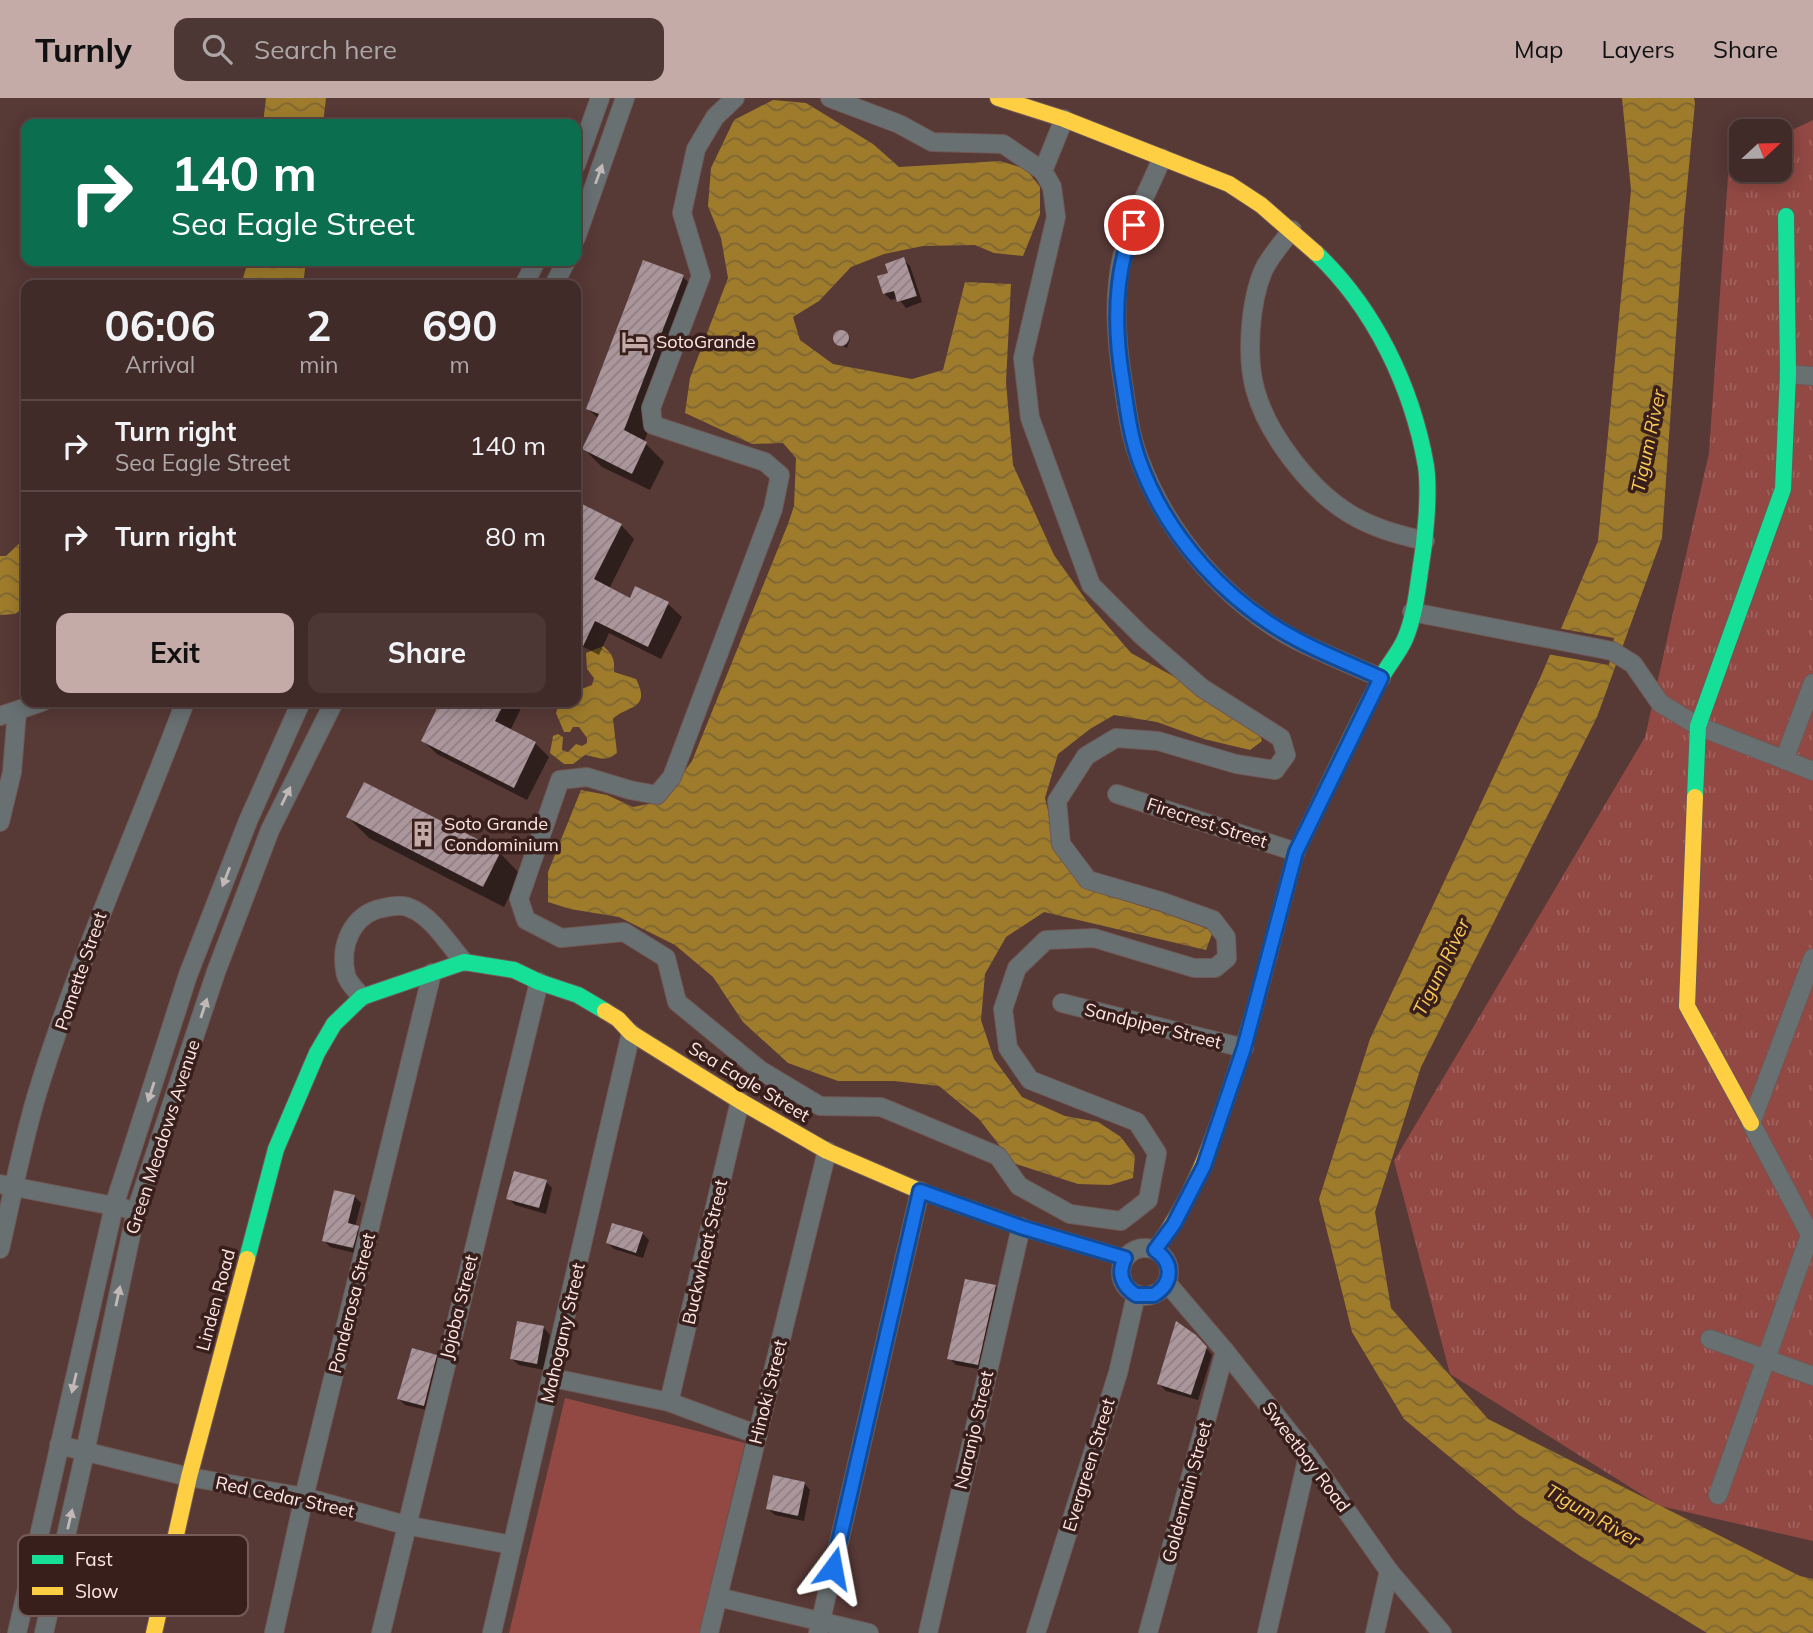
<!DOCTYPE html>
<html lang="en">
<head>
<meta charset="utf-8">
<style>
	body { margin:0; font-family:Mulish,sans-serif; background:#4c3734; color:#f1f3f6; height:100vh; display:flex; flex-direction:column; font-size:26px; white-space:nowrap }
	* { box-sizing:border-box; margin:0 }
	p { font-size:23px; color:#aea7a8 }
	.icon { flex:none; width:38px; height:38px; fill:none; stroke:currentColor; stroke-width:2; stroke-linecap:round; stroke-linejoin:round }
	.map { position:relative; flex:1; overflow:hidden }
	.side { position:absolute; left:21px; top:182px; width:560px; height:427px; display:flex; flex-direction:column; background:#412b28; border-radius:14px; box-shadow:0 4px 18px #0003,0 0 0 2px #5a4745 }
	.side>* { flex:none }
	.banner { position:absolute; left:21px; top:21px; width:560px; height:147px; border-radius:14px; box-shadow:0 4px 18px #0003,0 0 0 2px #5a4745; background:#0b6e4f; color:#fff; overflow:hidden }
	.needle { width:46px; rotate:68deg }
	.tools { position:absolute; left:1729px; top:21px; display:grid; gap:14px }
	.tools a { display:grid; place-items:center; width:63px; height:63px; border-radius:14px; background:#412b28; box-shadow:0 4px 18px #0003,0 0 0 2px #5a4745; font-size:35px }
	.pin { position:absolute; display:grid; place-items:center; width:60px; height:60px; color:#fff; margin:-30px; border:4px solid #fff; border-radius:50%; box-shadow:0 2px 7px #0007 }
	.me { position:absolute; width:77px; margin:-38px; rotate:13deg; stroke-linejoin:round; filter:drop-shadow(0 0 5px #0008) }
	.turn { display:flex; align-items:center; gap:24px; height:147px; padding:0 35px; font-size:32px }
	.turn .icon { width:91px; height:91px; stroke-width:2.5 }
	.turn b { display:block; font-size:49px; line-height:60px }
	.eta { display:flex; justify-content:space-evenly; align-items:center; height:119px; text-align:center }
	.eta b { font-size:42px; font-weight:700; line-height:49px }
	.action { display:flex; gap:14px; margin-top:auto; padding:14px 35px }
	.action a { flex:1; height:80px; border-radius:14px; background:#c4aba8; color:#111; font-size:28px; font-weight:700; line-height:80px; text-align:center }
	.action a+a { background:#4c3734; color:#f1f3f6 }
	ul { padding:0; list-style:none }
	li { display:flex; align-items:center; gap:21px; height:91px; padding:0 35px; border-top:2px solid #5a4745 }
	li div { flex:1 }
	li b { display:block; font-size:26px }
	li em { font-style:normal }
	header { display:flex; align-items:center; gap:42px; box-sizing:border-box; height:98px; padding:0 35px; background:#c4aba8; color:#111 }
	header strong { font-size:33px }
	nav { display:flex; gap:38px; margin-inline-start:auto; font-size:24px }
	.search { width:490px; height:63px; background:#4c3734; display:flex; align-items:center; gap:18px; box-sizing:border-box; padding:0 24px; border-radius:14px; color:#aea7a8; font-size:26px }
	.map>svg:first-child { display:block }
	.grass { fill:url(#grass-tufts) }
	.green { fill:#924944 }
	.water { fill:url(#water-waves) }
	.pier { fill:#573936 }
	.shadow { fill:#0007 }
	.building { fill:url(#building-hatch) }
	.lines { fill:none; stroke-linecap:round; stroke-linejoin:round }
	.street-casing { stroke:#6f5855; stroke-width:20 }
	.fast-casing { stroke:#6f5855; stroke-width:18 }
	.slow-casing { stroke:#6f5855; stroke-width:18 }
	.street { stroke:#697072; stroke-width:18 }
	.fast { stroke:#16e098; stroke-width:16 }
	.slow { stroke:#ffcf43; stroke-width:16 }
	.oneway { fill:#c2b8b7 }
	.route-casing { stroke:#114b97; stroke-width:18 }
	.route { stroke:#1a73e8; stroke-width:12 }
	.labels { text-anchor:middle; stroke-width:7; stroke-linejoin:round; paint-order:stroke }
	.poi-label { font-size:18px; fill:#fee8e5; stroke:#391f1c; text-anchor:start }
	.street-label { font-size:18px; fill:#fee8e5; stroke:#391f1c }
	.water-label { font-size:19px; font-style:italic; fill:#fccc58; stroke:#391f1c }
	.key { fill:#391f1c; stroke:#745b58; stroke-width:2 }
	.key-label { font-size:19px; fill:#fee8e5 }
</style>
</head>
<body>
<header>
<strong>Turnly</strong>
<div class="search"><svg class="icon" aria-label="search" viewBox="0 0 24 24"><circle cx="10" cy="10" r="6"/><path d="M15 15l6 6"/></svg>Search here</div>
<nav><a>Map</a><a>Layers</a><a>Share</a></nav>
</header>
<div class="map">
<svg width="1813" height="1535" viewBox="0 0 1813 1535">
	<defs>
		<pattern id="grass-tufts" width="24" height="20" patternUnits="userSpaceOnUse" patternTransform="scale(1.75)"><rect width="24" height="20" fill="#924944"/><path d="M3 7l-1-3M5 7V3M7 7l1-3M15 17l-1-3M17 17v-4M19 17l1-3" fill="none" stroke="#a2635f"/></pattern>
		<pattern id="water-waves" width="16" height="10" patternUnits="userSpaceOnUse" patternTransform="scale(1.75)"><rect width="16" height="10" fill="#9f7c2b"/><path d="M0 5q4-4 8 0t8 0" fill="none" stroke="#7e6635"/></pattern>
		<pattern id="building-hatch" width="6" height="6" patternUnits="userSpaceOnUse" patternTransform="scale(1.75)"><rect width="6" height="6" fill="#ab969c"/><path d="M-1 1l2-2M0 6l6-6M5 7l2-2" fill="none" stroke="#8e7e82"/></pattern>
	</defs>
	<rect width="100%" height="100%" fill="#573936"/>
	<path class="grass" d="M 1813,22 L 1813,1443 L 1660,1408 L 1450,1276 L 1394,1063 L 1645,639 L 1709,355 L 1729,64 L 1741,58 L 1741,72 L 1780,72 L 1780,38 Z"/>
	<path class="green" d="M 565,1300 L 745,1345 L 699,1535 L 509,1535 Z"/>
	<g class="water">
		<path d="M 266,0 L 326,0 L 323,26 L 263,26 Z"/>
		<path d="M 1622,0 L 1694,0 L 1695,5 L 1684,121 L 1662,440 L 1597,619 L 1421,969 L 1375,1114 L 1391,1210 L 1488,1321 L 1800,1478 L 1813,1481 L 1813,1535 L 1707,1535 L 1580,1458 L 1518,1416 L 1404,1321 L 1352,1234 L 1319,1101 L 1370,941 L 1541,578 L 1598,443 L 1631,92 Z"/>
		<path d="M 773,2 L 806,5 L 873,46 L 899,69 L 1000,63 L 1026,71 L 1040,89 L 1040,116 L 1023,158 L 994,155 L 975,147 L 923,148 L 884,156 L 851,169 L 819,203 L 793,219 L 800,242 L 833,266 L 912,281 L 943,272 L 965,184 L 1011,186 L 1006,284 L 1013,367 L 1054,457 L 1088,505 L 1131,555 L 1191,588 L 1257,630 L 1262,643 L 1250,652 L 1204,641 L 1157,624 L 1114,617 L 1090,631 L 1058,656 L 1045,700 L 1058,754 L 1089,792 L 1164,815 L 1213,833 L 1206,852 L 1044,814 L 1006,839 L 985,876 L 981,922 L 994,961 L 1022,999 L 1065,1018 L 1098,1024 L 1121,1039 L 1135,1058 L 1133,1080 L 1110,1087 L 1078,1086 L 1013,1065 L 979,1021 L 939,988 L 894,983 L 838,983 L 788,965 L 743,924 L 713,879 L 675,847 L 619,819 L 570,811 L 548,804 L 548,774 L 581,692 L 607,697 L 633,709 L 663,703 L 692,663 L 788,426 L 794,408 L 796,360 L 783,345 L 752,346 L 685,315 L 690,280 L 728,180 L 721,140 L 708,108 L 711,70 L 734,22 Z"/>
		<path d="M 248,163 L 306,163 L 303,187 L 241,187 Z"/>
		<path d="M 26,439 L 26,508 L 15,516 L 0,517 L 0,458 L 6,458 Z"/>
		<path d="M 603,548 C 613,556 615,562 614,574 L 636,581 C 652,612 627,607 613,621 L 617,655 C 605,665 599,659 585,657 L 573,666 L 564,666 L 550,655 L 553,638 L 558,636 L 563,639 L 562,652 L 568,654 L 576,646 L 582,648 L 587,645 L 587,640 L 579,629 L 573,629 L 570,634 L 564,634 L 556,615 L 558,609 L 565,607 L 573,608 L 576,604 L 576,593 L 592,587 L 594,580 L 587,571 L 586,555 Z"/>
	</g>
	<path class="pier" d="M 1557,530 L 1614,540 L 1609,567 L 1547,556 Z"/>
	<g class="shadow">
		<path d="M 903,161 L 910,168 L 922,204 L 906,210 L 898,200 L 891,202 L 885,196 L 890,176 Z"/>
		<path d="M 683,179 L 701,197 L 644,344 L 664,364 L 650,392 L 602,369 L 584,351 L 599,321 L 588,311 Z"/>
		<path d="M 840,235 L 850,241 L 847,250 L 836,244 L 835,241 Z"/>
		<path d="M 576,404 L 621,427 L 634,441 L 609,491 L 631,502 L 668,506 L 682,519 L 661,561 L 609,535 L 599,557 L 576,545 Z"/>
		<path d="M 442,604 L 524,604 L 510,633 L 535,645 L 549,659 L 527,702 L 437,656 L 423,643 Z"/>
		<path d="M 348,719 L 500,755 L 520,776 L 504,809 L 369,740 Z"/>
		<path d="M 546,1084 L 552,1090 L 546,1116 L 515,1107 L 508,1100 Z"/>
		<path d="M 354,1098 L 361,1105 L 355,1129 L 364,1136 L 359,1156 L 330,1149 L 324,1142 Z"/>
		<path d="M 642,1135 L 649,1142 L 643,1160 L 614,1151 L 608,1145 Z"/>
		<path d="M 995,1188 L 1002,1195 L 984,1272 L 956,1267 L 949,1260 Z"/>
		<path d="M 544,1230 L 550,1237 L 544,1272 L 519,1267 L 512,1261 Z"/>
		<path d="M 1203,1246 L 1212,1257 L 1198,1302 L 1166,1293 L 1159,1286 Z"/>
		<path d="M 436,1258 L 443,1265 L 431,1313 L 405,1307 L 399,1301 Z"/>
		<path d="M 804,1385 L 810,1392 L 804,1423 L 775,1417 L 768,1411 Z"/>
	</g>
	<g class="building">
		<path d="M 904,159 L 917,198 L 897,204 L 894,193 L 883,196 L 877,178 L 888,175 L 885,166 Z"/>
		<path d="M 643,162 L 684,177 L 624,332 L 647,344 L 632,376 L 582,351 L 599,316 L 586,311 Z"/>
		<circle cx="841" cy="240" r="8"/>
		<path d="M 576,403 L 622,426 L 594,481 L 630,500 L 635,488 L 669,504 L 648,549 L 595,523 L 576,563 Z"/>
		<path d="M 440,604 L 505,604 L 495,623 L 536,644 L 514,690 L 421,643 Z"/>
		<path d="M 364,684 L 501,753 L 483,789 L 346,719 Z"/>
		<path d="M 514,1073 L 547,1082 L 539,1110 L 506,1101 Z"/>
		<path d="M 334,1092 L 355,1097 L 348,1125 L 359,1128 L 353,1150 L 322,1143 Z"/>
		<path d="M 612,1125 L 643,1134 L 636,1155 L 606,1145 Z"/>
		<path d="M 965,1181 L 996,1187 L 978,1267 L 947,1261 Z"/>
		<path d="M 517,1223 L 544,1228 L 537,1266 L 510,1261 Z"/>
		<path d="M 1176,1223 L 1196,1237 L 1207,1249 L 1191,1297 L 1157,1286 Z"/>
		<path d="M 412,1250 L 437,1257 L 424,1308 L 397,1301 Z"/>
		<path d="M 773,1377 L 805,1384 L 798,1418 L 766,1411 Z"/>
	</g>
	<g class="lines">
		<g class="street-casing">
			<g id="street">
				<path d="M 735,0 L 715,19 L 696,51 L 682,115 L 701,178 L 651,310 L 653,327 L 765,364 L 780,377 L 773,411 L 672,679 L 657,697 L 630,692 L 587,679 L 560,682 L 519,801 L 526,822 L 561,840 L 624,834 L 666,860 L 677,904 L 760,972 L 820,1008 L 881,1009 L 998,1058 L 1019,1088 L 1070,1116 L 1121,1123 L 1148,1102 L 1157,1055 L 1137,1024 L 1030,982 L 1008,950 L 1003,911 L 1017,870 L 1046,842 L 1094,840 L 1194,870 L 1215,870 L 1227,860 L 1226,839 L 1213,822 L 1160,803 L 1088,782 L 1061,746 L 1057,703 L 1086,658 L 1116,640 L 1158,643 L 1236,666 L 1275,672 L 1286,657 L 1281,640 L 1202,590 L 1141,537 L 1091,487 L 1030,320 L 1023,260 L 1056,119 L 1052,89 L 1043,73 L 1064,21"/>
				<path d="M 830,0 L 899,26 L 932,44 L 1003,46 L 1043,73"/>
				<path d="M 1162,60 C 1150,89 1134,118 1125,148 C 1112,192 1116,241 1123,285 C 1127,311 1130,339 1140,363 C 1168,438 1227,506 1298,543 C 1325,556 1353,568 1381,580"/>
				<path d="M 576,67 L 600,0"/>
				<path d="M 1292,132 C 1283,144 1271,157 1264,171 C 1250,202 1246,258 1255,291 C 1267,336 1310,392 1350,416 C 1373,430 1399,437 1425,443"/>
				<path d="M 576,140 L 625,0"/>
				<path d="M 524,187 L 536,163"/>
				<path d="M 554,187 L 566,163"/>
				<path d="M 1788,276 L 1813,278"/>
				<path d="M 1412,514 L 1612,553 L 1633,566 L 1660,605 L 1698,628 L 1813,673"/>
				<path d="M 0,618 L 42,604"/>
				<path d="M 1784,662 L 1813,585"/>
				<path d="M 1117,696 L 1296,754"/>
				<path d="M 0,724 L 12,674 L 17,613"/>
				<path d="M 1813,860 L 1751,1025 L 1813,1142"/>
				<path d="M 362,899 C 357,893 348,885 346,877 C 339,848 352,816 383,810 C 391,808 402,806 410,810 C 432,818 449,847 464,864"/>
				<path d="M 1062,905 L 1244,950"/>
				<path d="M 0,1086 L 124,1110"/>
				<circle cx="1145" cy="1174" r="24"/>
				<path d="M 0,1151 C 12,1099 22,1046 37,996 C 78,862 136,735 185,604"/>
				<path d="M 1167,1185 L 1225,1253 L 1308,1358 L 1389,1473 L 1442,1535"/>
				<path d="M 1710,1241 L 1813,1278"/>
				<path d="M 553,1280 L 669,1304 L 758,1337"/>
				<path d="M 669,1304 L 740,1003"/>
				<path d="M 59,1347 L 189,1379 L 304,1399 L 405,1427 L 512,1447"/>
				<path d="M 1718,1397 L 1812,1131"/>
				<path d="M 718,1499 L 869,1535"/>
				<path d="M 17,1535 L 114,1108 L 188,877 L 248,723 L 301,604"/>
				<path d="M 44,1535 L 85,1354 L 136,1113 L 216,874 L 270,732 L 334,604"/>
				<path d="M 274,1535 L 304,1399 L 432,875"/>
				<path d="M 381,1535 L 539,884"/>
				<path d="M 492,1535 L 631,935"/>
				<path d="M 709,1535 L 827,1053"/>
				<path d="M 818,1535 L 920,1093"/>
				<path d="M 928,1535 L 1021,1129"/>
				<path d="M 1036,1535 L 1118,1275 L 1136,1197"/>
				<path d="M 1148,1535 L 1225,1253"/>
				<path d="M 1267,1535 L 1308,1358"/>
				<path d="M 1375,1535 L 1389,1473"/>
			</g>
		</g>
		<g class="fast-casing">
			<g id="fast">
				<path d="M 1695,699 L 1698,628 L 1783,391 L 1788,276 L 1786,118"/>
				<path d="M 1310,725 C 1333,677 1355,629 1380,582 C 1387,568 1399,555 1405,541 C 1414,520 1417,496 1420,474 C 1425,445 1430,396 1426,368 C 1412,288 1374,210 1316,155"/>
				<path d="M 1024,1130 L 1125,1160"/>
				<path d="M 247,1161 L 276,1051 L 317,955 L 334,926 L 362,899 L 464,864 L 514,872 L 539,884 L 578,897 L 605,913"/>
			</g>
		</g>
		<g class="slow-casing">
			<g id="slow">
				<path d="M 998,0 L 1064,21 L 1229,86 L 1261,107 L 1316,155"/>
				<path d="M 1695,699 L 1687,908 L 1751,1025"/>
				<path d="M 605,913 L 618,921 L 631,935 L 740,1003 L 827,1053 L 920,1093 L 1024,1130"/>
				<path d="M 1155,1152 C 1192,1101 1208,1056 1228,997 C 1255,918 1274,835 1296,754 L 1310,725"/>
				<path d="M 154,1535 L 189,1379 L 247,1161"/>
			</g>
		</g>
		<use href="#street" class="street"/>
		<use href="#fast" class="fast"/>
		<use href="#slow" class="slow"/>
	</g>
	<defs><path id="oneway-solid" d="M-6-.8H1V-3.2L6.5 0L1 3.2V.8H-6Z" transform="scale(1.75)"/></defs>
	<g class="oneway">
		<use href="#oneway-solid" transform="translate(599 76) rotate(-70)"/>
		<use href="#oneway-solid" transform="translate(286 698) rotate(-64)"/>
		<use href="#oneway-solid" transform="translate(226 779) rotate(111)"/>
		<use href="#oneway-solid" transform="translate(204 910) rotate(-72)"/>
		<use href="#oneway-solid" transform="translate(151 994) rotate(108)"/>
		<use href="#oneway-solid" transform="translate(118 1198) rotate(-78)"/>
		<use href="#oneway-solid" transform="translate(74 1285) rotate(103)"/>
		<use href="#oneway-solid" transform="translate(70 1421) rotate(-77)"/>
	</g>
	<g class="lines">
		<g class="route-casing">
			<path id="route" d="M 833,1470 L 920,1093 L 1021,1129 L 1125,1160 C 1117,1175 1122,1188 1136,1197 L 1154,1197 C 1173,1185 1174,1165 1155,1152 L 1174,1126 L 1204,1068 L 1244,950 L 1296,754 L 1381,580 C 1353,567 1324,556 1298,542 C 1227,505 1166,438 1139,362 C 1130,337 1127,310 1123,284 C 1114,231 1113,177 1134,127"/>
		</g>
		<use href="#route" class="route"/>
	</g>
	<defs>
		<g id="hotel-bare" transform="scale(2.1)"><path d="M-6-4.5h1.5V1H6V5H4.5V3h-9V5H-6ZM-4 0a1.8 1.8 0 1 1 3.6 0ZM.5 0V-2.5h3Q6-2.5 6 0Z" fill="#c4aba8" stroke="#391f1c" stroke-width="2.5" paint-order="stroke"/></g>
		<g id="building-bare" transform="scale(2.1)"><path d="M-4-6H4V6H1V3H-1V6H-4ZM-2.5-4.3h1.7v1.8h-1.7ZM.8-4.3h1.7v1.8H.8ZM-2.5-1h1.7V.8h-1.7ZM.8-1h1.7V.8H.8Z" fill="#c4aba8" stroke="#391f1c" stroke-width="2.5" paint-order="stroke"/></g>
	</defs>
	<g fill-rule="evenodd">
		<use href="#hotel-bare" x="635" y="244"/>
		<use href="#building-bare" x="423" y="736"/>
	</g>
	<g class="labels">
		<g class="poi-label">
			<text x="656" y="250">SotoGrande</text>
			<text x="444" y="732">Soto Grande<tspan x="444" dy="21">Condominium</tspan></text>
		</g>
		<g class="street-label">
			<text transform="translate(1207 725) rotate(18)" y="6">Firecrest Street</text>
			<text transform="translate(81 873) rotate(-71)" y="6">Pomette Street</text>
			<text transform="translate(1153 928) rotate(14)" y="6">Sandpiper Street</text>
			<text transform="translate(749 984) rotate(31)" y="6">Sea Eagle Street</text>
			<text transform="translate(163 1039) rotate(-72)" y="6">Green Meadows Avenue</text>
			<text transform="translate(705 1154) rotate(-77)" y="6">Buckwheat Street</text>
			<text transform="translate(216 1202) rotate(-75)" y="6">Linden Road</text>
			<text transform="translate(352 1205) rotate(-76)" y="6">Ponderosa Street</text>
			<text transform="translate(459 1209) rotate(-76)" y="6">Jojoba Street</text>
			<text transform="translate(563 1235) rotate(-77)" y="6">Mahogany Street</text>
			<text transform="translate(768 1294) rotate(-76)" y="6">Hinoki Street</text>
			<text transform="translate(974 1332) rotate(-77)" y="6">Naranjo Street</text>
			<text transform="translate(1306 1359) rotate(53)" y="6">Sweetbay Road</text>
			<text transform="translate(1089 1367) rotate(-73)" y="6">Evergreen Street</text>
			<text transform="translate(1187 1394) rotate(-75)" y="6">Goldenrain Street</text>
			<text transform="translate(285 1399) rotate(12)" y="6">Red Cedar Street</text>
		</g>
		<g class="water-label">
			<text transform="translate(1648 343) rotate(-78)" y="7">Tigum River</text>
			<text transform="translate(1441 869) rotate(-64)" y="7">Tigum River</text>
			<text transform="translate(1593 1417) rotate(30)" y="7">Tigum River</text>
		</g>
	</g>
	<rect x="18" y="1437" width="230" height="81" rx="10" class="key"/>
	<rect x="32" y="1457" width="31" height="9" fill="#16e098"/>
	<rect x="32" y="1489" width="31" height="8" fill="#ffcf43"/>
	<g class="key-label">
		<text x="75" y="1468">Fast</text>
		<text x="75" y="1500">Slow</text>
	</g>
</svg>
<div class="tools">
<a><svg class="needle" viewBox="-14 -14 28 28"><path d="M0-13l5 13h-10z" fill="#e53935"/><path d="M0 13l5-13h-10z" fill="#aea7a8"/></svg></a>
</div>
<div class="pin" style="left:1134px;top:127px;background:#d93025"><svg class="icon" aria-label="arrive" viewBox="0 0 24 24"><path d="M6 21V4h12l-3 4 3 4H6"/></svg></div>
<svg class="me" style="left:833px;top:1470px" viewBox="-20 -20 40 40"><path d="M0-17L14 15 0 8-14 15z" fill="#1a73e8" stroke="#fff" stroke-width="4"/></svg>
<div class="banner">
<div class="turn"><svg class="icon" aria-label="right" viewBox="0 0 24 24"><path d="M7 20v-9h11M14 6l5 5-5 5"/></svg><div><b>140 m</b>Sea Eagle Street</div></div>
</div>
<section class="side">
<div class="eta">
<div><b>06:06</b><p>Arrival</p></div>
<div><b>2</b><p>min</p></div>
<div><b>690</b><p>m</p></div>
</div>
<ul>
<li><svg class="icon" aria-label="right" viewBox="0 0 24 24"><path d="M7 20v-9h11M14 6l5 5-5 5"/></svg><div><b>Turn right</b><p>Sea Eagle Street</p></div><em>140 m</em></li>
<li><svg class="icon" aria-label="right" viewBox="0 0 24 24"><path d="M7 20v-9h11M14 6l5 5-5 5"/></svg><div><b>Turn right</b></div><em>80 m</em></li>
</ul>
<div class="action"><a>Exit</a><a>Share</a></div>
</section>
</div>
</body>
</html>
